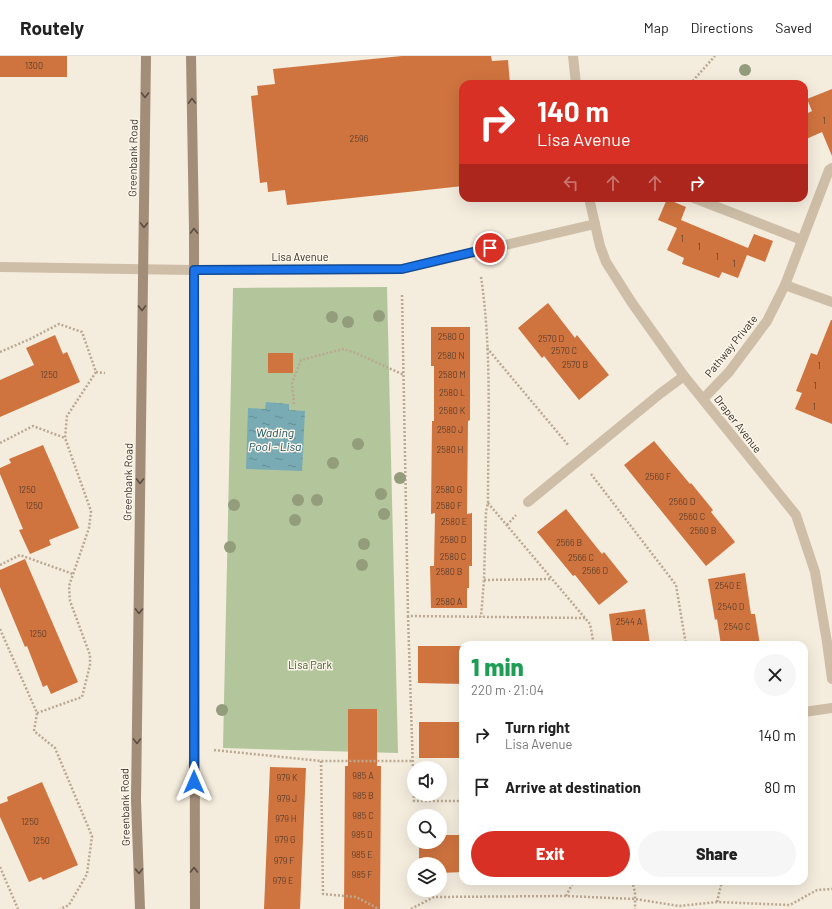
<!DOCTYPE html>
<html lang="en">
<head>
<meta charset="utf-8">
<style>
	body { margin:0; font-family:Barlow,sans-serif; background:#f6f6f6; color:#222; height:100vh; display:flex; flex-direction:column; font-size:15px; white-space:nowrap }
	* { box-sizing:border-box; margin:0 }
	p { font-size:13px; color:#767676 }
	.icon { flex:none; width:22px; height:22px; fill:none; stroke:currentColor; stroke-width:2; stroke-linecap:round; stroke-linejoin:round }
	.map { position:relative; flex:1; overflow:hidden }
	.drawer { position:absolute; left:459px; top:585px; width:349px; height:244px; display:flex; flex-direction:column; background:#fff; border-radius:12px; box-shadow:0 4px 16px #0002 }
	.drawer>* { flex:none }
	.banner { position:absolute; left:459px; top:24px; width:349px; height:122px; border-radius:12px; box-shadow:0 4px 16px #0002; background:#d93025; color:#fff; overflow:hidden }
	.tools { position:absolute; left:407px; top:705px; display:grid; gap:8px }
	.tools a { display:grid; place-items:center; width:40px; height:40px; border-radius:50%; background:#fff; box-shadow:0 4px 16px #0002; font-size:20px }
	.pin { position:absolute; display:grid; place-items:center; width:34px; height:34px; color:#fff; margin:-17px; border:2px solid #fff; border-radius:50%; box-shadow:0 1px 4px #0007 }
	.me { position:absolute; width:44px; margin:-22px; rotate:0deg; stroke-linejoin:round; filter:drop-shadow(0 0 3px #0008) }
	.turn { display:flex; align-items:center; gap:14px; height:84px; padding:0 12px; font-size:18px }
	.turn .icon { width:52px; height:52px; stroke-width:2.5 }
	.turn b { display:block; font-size:28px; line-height:34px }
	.lanes { display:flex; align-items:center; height:38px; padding:0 12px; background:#0003; justify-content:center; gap:20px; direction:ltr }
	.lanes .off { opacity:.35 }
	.round { display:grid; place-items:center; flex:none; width:42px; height:42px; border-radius:21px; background:#f6f6f6 }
	.headline { display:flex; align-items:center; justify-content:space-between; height:68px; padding:0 12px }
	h1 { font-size:24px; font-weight:800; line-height:30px; color:#1e9e55 }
	.primary-button { display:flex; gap:8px; margin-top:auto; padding:8px 12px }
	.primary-button a { flex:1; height:46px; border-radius:24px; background:#d93025; color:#fff; font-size:16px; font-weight:800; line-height:46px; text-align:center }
	.primary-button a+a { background:#f6f6f6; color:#222 }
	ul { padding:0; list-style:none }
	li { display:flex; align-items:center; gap:12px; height:52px; padding:0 12px }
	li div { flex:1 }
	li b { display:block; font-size:15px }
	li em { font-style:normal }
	header { display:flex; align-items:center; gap:24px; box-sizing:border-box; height:56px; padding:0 20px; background:#fff; border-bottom:1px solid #e0e0e0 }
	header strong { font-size:19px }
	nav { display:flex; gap:22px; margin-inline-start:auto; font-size:14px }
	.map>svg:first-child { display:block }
	.green { fill:#b2c59b }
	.water { fill:url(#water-ripples) }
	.building { fill:#d0743f }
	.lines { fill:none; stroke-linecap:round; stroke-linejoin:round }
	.path { stroke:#baa891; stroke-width:2.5; stroke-dasharray:2 2; stroke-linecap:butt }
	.service { stroke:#cebea7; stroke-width:10 }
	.minor { stroke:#cebea7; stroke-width:10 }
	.secondary { stroke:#a28d78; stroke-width:10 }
	.tree { fill:#939c7b }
	.oneway { stroke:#594c40 }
	.route-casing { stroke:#114b97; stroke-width:10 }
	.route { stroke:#1a73e8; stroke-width:7 }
	.labels { text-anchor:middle; stroke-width:3; stroke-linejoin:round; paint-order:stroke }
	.number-label { font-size:9px; fill:#60412e }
	.street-label { font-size:11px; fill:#3a3028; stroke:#fbf5ea }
	.park-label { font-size:11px; fill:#435b2a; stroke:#fbf5ea }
	.water-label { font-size:12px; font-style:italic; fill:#1a5260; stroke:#fbf5ea }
</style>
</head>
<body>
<header>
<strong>Routely</strong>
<nav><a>Map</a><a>Directions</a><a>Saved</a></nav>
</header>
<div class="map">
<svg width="832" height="853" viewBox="0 0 832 853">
	<defs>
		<pattern id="water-ripples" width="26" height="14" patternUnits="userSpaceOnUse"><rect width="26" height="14" fill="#79abb4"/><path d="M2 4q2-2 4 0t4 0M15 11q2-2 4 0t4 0" fill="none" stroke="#648c92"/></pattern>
	</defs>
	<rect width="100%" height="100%" fill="#f4ecdd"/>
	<path class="green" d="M 387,231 L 398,697 L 223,692 L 233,232 Z"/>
	<path class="water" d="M 266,346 L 289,348 L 289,354 L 305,355 L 302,415 L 246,413 L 248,352 L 265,353 Z"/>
	<g class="building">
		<rect x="0" y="0" width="67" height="21"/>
		<path d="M 402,0 L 491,0 L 492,5 L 508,4 L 510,28 L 463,28 L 463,130 L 287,149 L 285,134 L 268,136 L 267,126 L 260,127 L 251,40 L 258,39 L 257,30 L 275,28 L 273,13 Z"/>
		<path d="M 832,33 L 832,100 L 822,76 L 804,84 L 804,59 L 812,55 L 807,43 Z"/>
		<path d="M 667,143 L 686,151 L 681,164 L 748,192 L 754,178 L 773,185 L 765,206 L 747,199 L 738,222 L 722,216 L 719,222 L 682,208 L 684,202 L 667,194 L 677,172 L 658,164 Z"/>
		<path d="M 548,247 L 575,282 L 577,279 L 609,319 L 579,344 L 544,300 L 542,302 L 518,272 Z"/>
		<path d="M 831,264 L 832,264 L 832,368 L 795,353 L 802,337 L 796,335 L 804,315 L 811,297 L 817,299 Z"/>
		<path d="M 431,271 L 470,271 L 470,364 L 468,365 L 467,458 L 472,457 L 472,510 L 469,510 L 469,532 L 467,532 L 467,552 L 431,552 L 430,510 L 434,510 L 435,457 L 431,458 L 432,365 L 434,365 L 434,310 L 431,310 Z"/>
		<path d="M 55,279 L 63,298 L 67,296 L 80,326 L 0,361 L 0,324 L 34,309 L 26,292 Z"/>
		<rect x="268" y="297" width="25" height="20"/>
		<path d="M 654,385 L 690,428 L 691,427 L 713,454 L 711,456 L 735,486 L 706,510 L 624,409 Z"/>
		<path d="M 43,389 L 79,472 L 49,484 L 51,489 L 30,498 L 19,474 L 23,473 L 0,418 L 0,412 L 11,407 L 9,403 Z"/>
		<path d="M 566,453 L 602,498 L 604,496 L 628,526 L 599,549 L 575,519 L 573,520 L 537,476 Z"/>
		<path d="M 25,503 L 78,626 L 51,638 L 47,629 L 43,631 L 27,590 L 25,591 L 0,531 L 0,514 Z"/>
		<path d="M 745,517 L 751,558 L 755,558 L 760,589 L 721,589 L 717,563 L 715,564 L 708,523 Z"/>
		<path d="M 645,553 L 650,589 L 613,589 L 609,558 Z"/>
		<path d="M 418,590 L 463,590 L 463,628 L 418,627 Z"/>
		<path d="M 348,653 L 377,653 L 377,710 L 381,710 L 380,853 L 344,853 L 345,710 L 348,710 Z"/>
		<rect x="419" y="666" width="44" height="36"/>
		<path d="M 270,711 L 306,712 L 300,853 L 264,853 Z"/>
		<path d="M 42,726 L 78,809 L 43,824 L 41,821 L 29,826 L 0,761 L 0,748 L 8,745 L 7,741 Z"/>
		<path d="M 440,779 L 463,779 L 463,816 L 440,817 L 440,808 L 419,808 L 419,786 L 440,786 Z"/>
	</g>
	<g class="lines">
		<g class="path">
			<path d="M 690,28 L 715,0"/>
			<path d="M 481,221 C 492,295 488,372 488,447 L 486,455 L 484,524 L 481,561"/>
			<path d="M 402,239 L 408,560 L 585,562"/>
			<path d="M 487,292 L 569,390"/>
			<path d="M 0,296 L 30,283 L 59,268 L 82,276 L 96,316 L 105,317"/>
			<path d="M 294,348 L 292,327 L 301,304 L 343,293 L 356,297 L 404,319"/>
			<path d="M 0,387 L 33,370 L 65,382"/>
			<path d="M 591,418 L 676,529 L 686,589"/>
			<path d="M 488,447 L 590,568 L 594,589"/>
			<path d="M 507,469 L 516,459"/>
			<path d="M 0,509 L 20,499 L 73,518"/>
			<path d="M 484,524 L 552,523"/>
			<path d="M 408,560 L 414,745 L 463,745"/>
			<path d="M 0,573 L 37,657 L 34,675 L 55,692 L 92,780 L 87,818 L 69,849 L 60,853"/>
			<path d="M 37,657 L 82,641 L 90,609 L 90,599 L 70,545 L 69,530 L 89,472 L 91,455 L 65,382 L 67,360 L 96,316"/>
			<path d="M 214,694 L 321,705 L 412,705"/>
			<path d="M 321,705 L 323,838 L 356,841 L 379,853"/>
			<path d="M 0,811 L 18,853"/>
			<path d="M 632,825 L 635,836 L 635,853"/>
			<path d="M 566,840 L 574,825"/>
			<path d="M 717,846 L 721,829 L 720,825"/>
			<path d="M 411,853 L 434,841 L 566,840 L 635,843 L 679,850 L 717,846 L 790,849 L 817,834 L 832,833"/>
		</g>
		<g class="service">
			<path d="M 694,142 L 802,184"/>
			<path d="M 528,446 L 661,337 L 684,320"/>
			<path d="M 804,656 L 832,652"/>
		</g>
		<g class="minor">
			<path d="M 573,0 L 576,28"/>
			<path d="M 832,112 L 829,114 L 785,229 L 832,246"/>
			<path d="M 589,142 L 600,190 L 606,206 L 632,247 L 684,320 L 796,459 L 815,516 L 827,586 L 832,623"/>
			<path d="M 0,211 L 193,214 L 402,213 L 595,168"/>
			<path d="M 703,343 L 729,316 L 767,265 L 785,229"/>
		</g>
		<g class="secondary">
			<path d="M 191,0 L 194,174 L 195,853"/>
			<path d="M 140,853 L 136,744 L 146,0"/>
		</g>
	</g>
	<g class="tree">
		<circle cx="745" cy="14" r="6"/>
		<circle cx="379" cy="260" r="6"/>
		<circle cx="332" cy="261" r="6"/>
		<circle cx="348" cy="266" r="6"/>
		<circle cx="358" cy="388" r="6"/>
		<circle cx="333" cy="407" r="6"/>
		<circle cx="400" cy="422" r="6"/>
		<circle cx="381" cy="438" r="6"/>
		<circle cx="298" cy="444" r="6"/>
		<circle cx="317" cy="444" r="6"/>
		<circle cx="234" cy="449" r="6"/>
		<circle cx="384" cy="458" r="6"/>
		<circle cx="295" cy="464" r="6"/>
		<circle cx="364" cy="488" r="6"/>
		<circle cx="230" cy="491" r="6"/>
		<circle cx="362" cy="509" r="6"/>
		<circle cx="222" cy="654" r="6"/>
	</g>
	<defs><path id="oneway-chevron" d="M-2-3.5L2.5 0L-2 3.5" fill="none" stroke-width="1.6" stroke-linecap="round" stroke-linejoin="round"/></defs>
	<g class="oneway">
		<use href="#oneway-chevron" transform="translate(145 39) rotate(91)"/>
		<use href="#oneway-chevron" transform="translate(192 45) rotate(-91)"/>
		<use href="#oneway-chevron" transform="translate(144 169) rotate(91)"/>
		<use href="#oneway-chevron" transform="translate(194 175) rotate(-90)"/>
		<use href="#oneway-chevron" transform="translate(142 252) rotate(90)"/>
		<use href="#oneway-chevron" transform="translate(140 425) rotate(91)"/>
		<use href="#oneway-chevron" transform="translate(139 555) rotate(91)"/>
		<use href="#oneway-chevron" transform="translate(137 685) rotate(91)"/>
		<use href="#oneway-chevron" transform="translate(194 814) rotate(-90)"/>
		<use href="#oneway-chevron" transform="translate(139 815) rotate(88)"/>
	</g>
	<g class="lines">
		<g class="route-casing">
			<path id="route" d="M 194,726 L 194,214 L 402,213 L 490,192"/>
		</g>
		<use href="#route" class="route"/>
	</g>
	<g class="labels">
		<g class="number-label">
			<text x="34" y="13">1300</text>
			<text x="824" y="68">1</text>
			<text x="359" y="86">2596</text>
			<text x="682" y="186">1</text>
			<text x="699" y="194">1</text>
			<text x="717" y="204">1</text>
			<text x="734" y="211">1</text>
			<text x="451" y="284">2580 O</text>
			<text x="551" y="286">2570 D</text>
			<text x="564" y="298">2570 C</text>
			<text x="451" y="303">2580 N</text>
			<text x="575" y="312">2570 B</text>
			<text x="819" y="313">1</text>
			<text x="49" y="322">1250</text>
			<text x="452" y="322">2580 M</text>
			<text x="815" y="333">1</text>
			<text x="452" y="340">2580 L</text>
			<text x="814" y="354">1</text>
			<text x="452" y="358">2580 K</text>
			<text x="450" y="377">2580 J</text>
			<text x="450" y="397">2580 H</text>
			<text x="658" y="424">2560 F</text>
			<text x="27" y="437">1250</text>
			<text x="449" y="437">2580 G</text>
			<text x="682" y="449">2560 D</text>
			<text x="34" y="453">1250</text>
			<text x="449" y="453">2580 F</text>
			<text x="692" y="464">2560 C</text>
			<text x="454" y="469">2580 E</text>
			<text x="703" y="478">2560 B</text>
			<text x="453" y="487">2580 D</text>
			<text x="569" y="490">2566 B</text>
			<text x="453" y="504">2580 C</text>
			<text x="581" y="505">2566 C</text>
			<text x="595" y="518">2566 D</text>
			<text x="449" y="519">2580 B</text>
			<text x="728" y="533">2540 E</text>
			<text x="449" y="549">2580 A</text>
			<text x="731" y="554">2540 D</text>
			<text x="629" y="569">2544 A</text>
			<text x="737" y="574">2540 C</text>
			<text x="38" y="581">1250</text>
			<text x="363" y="723">985 A</text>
			<text x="287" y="725">979 K</text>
			<text x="363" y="743">985 B</text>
			<text x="287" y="746">979 J</text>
			<text x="363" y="763">985 C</text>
			<text x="286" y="766">979 H</text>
			<text x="30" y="769">1250</text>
			<text x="362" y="782">985 D</text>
			<text x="285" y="787">979 G</text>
			<text x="41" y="788">1250</text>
			<text x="362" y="802">985 E</text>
			<text x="284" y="808">979 F</text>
			<text x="362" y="822">985 F</text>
			<text x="283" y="828">979 E</text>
		</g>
		<g class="street-label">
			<text transform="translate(133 102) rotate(-89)" y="4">Greenbank Road</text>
			<text x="300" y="205">Lisa Avenue</text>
			<text transform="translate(731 290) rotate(-51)" y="4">Pathway Private</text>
			<text transform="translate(738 368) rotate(52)" y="4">Draper Avenue</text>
			<text transform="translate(128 426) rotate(-89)" y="4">Greenbank Road</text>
			<text transform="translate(125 751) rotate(-91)" y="4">Greenbank Road</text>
		</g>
		<g class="park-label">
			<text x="310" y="613">Lisa Park</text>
		</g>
		<g class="water-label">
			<text x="275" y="381">Wading<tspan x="275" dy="14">Pool - Lisa</tspan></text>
		</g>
	</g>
</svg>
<div class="tools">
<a><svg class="icon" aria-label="sound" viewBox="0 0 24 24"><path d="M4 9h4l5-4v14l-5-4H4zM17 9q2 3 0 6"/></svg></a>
<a><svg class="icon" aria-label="search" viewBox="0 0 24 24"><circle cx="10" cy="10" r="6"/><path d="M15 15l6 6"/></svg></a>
<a><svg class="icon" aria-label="layers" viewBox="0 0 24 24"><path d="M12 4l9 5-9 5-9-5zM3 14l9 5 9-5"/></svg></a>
</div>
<div class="pin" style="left:490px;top:192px;background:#d93025"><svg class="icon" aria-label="arrive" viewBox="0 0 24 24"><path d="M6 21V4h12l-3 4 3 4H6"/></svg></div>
<svg class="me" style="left:194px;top:726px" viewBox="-20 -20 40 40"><path d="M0-17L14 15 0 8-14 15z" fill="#1a73e8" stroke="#fff" stroke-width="4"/></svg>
<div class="banner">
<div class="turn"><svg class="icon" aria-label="right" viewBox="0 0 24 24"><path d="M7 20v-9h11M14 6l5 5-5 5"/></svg><div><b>140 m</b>Lisa Avenue</div></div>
<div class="lanes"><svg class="icon off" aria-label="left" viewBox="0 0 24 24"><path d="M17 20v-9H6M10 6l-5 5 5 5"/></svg><svg class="icon off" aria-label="ahead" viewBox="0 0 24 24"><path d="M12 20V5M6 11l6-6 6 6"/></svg><svg class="icon off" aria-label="ahead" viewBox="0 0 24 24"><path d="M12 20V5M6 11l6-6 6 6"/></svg><svg class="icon" aria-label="right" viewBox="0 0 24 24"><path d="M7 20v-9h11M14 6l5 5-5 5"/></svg></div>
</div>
<section class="drawer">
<div class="headline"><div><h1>1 min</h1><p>220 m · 21:04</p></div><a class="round"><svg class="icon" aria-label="close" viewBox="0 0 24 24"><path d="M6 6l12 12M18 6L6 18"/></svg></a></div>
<ul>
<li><svg class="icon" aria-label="right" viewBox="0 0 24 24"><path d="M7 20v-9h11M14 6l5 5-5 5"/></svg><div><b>Turn right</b><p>Lisa Avenue</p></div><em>140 m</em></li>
<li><svg class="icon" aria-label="arrive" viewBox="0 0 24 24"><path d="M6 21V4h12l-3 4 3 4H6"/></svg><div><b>Arrive at destination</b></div><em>80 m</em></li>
</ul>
<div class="primary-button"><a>Exit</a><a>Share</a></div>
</section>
</div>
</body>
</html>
